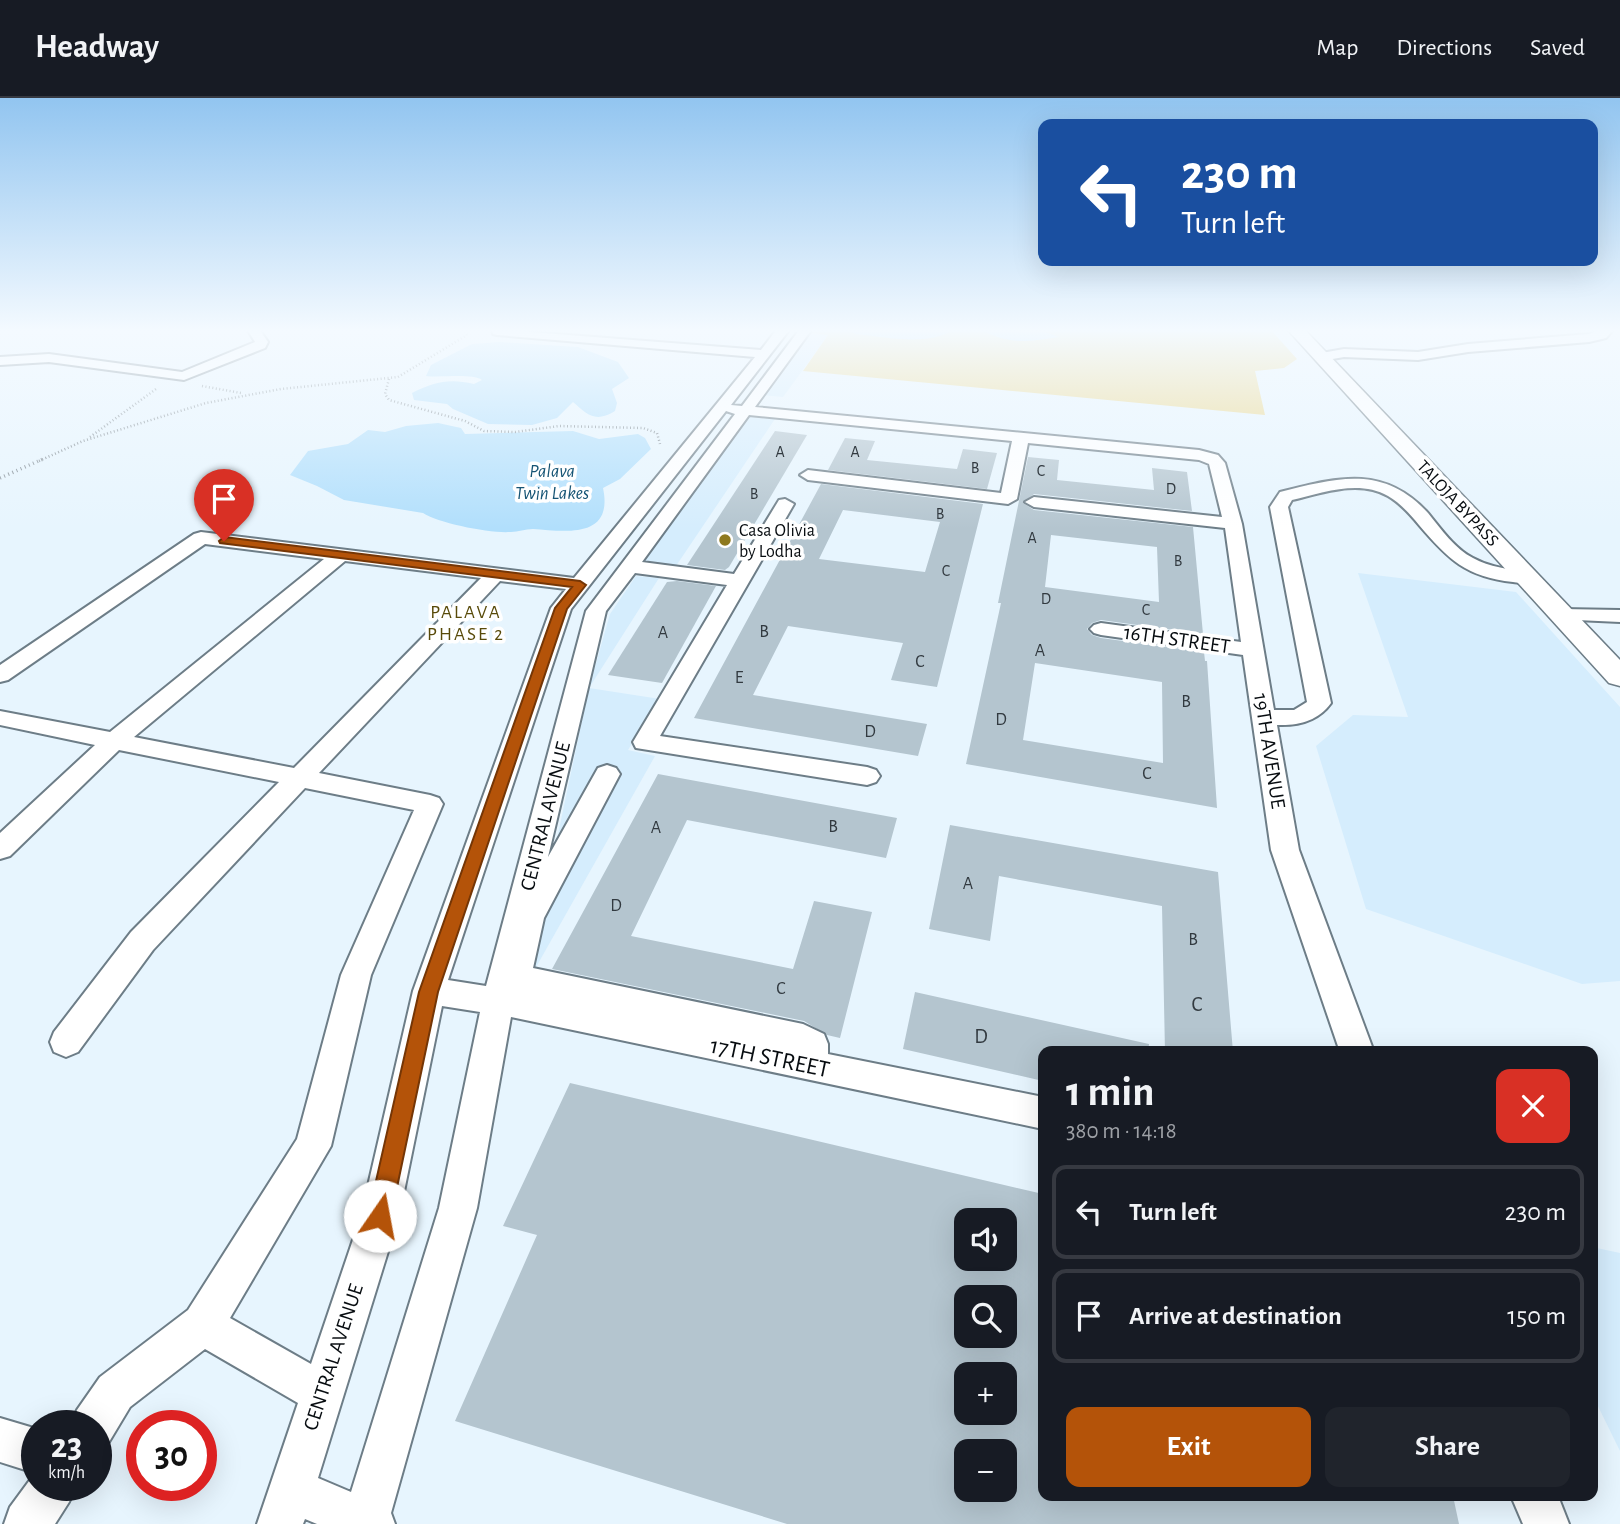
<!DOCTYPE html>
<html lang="en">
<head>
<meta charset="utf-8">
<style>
	body { margin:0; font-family:"Alegreya Sans",sans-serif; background:#20242c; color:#f1f3f6; height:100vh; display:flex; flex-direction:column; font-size:26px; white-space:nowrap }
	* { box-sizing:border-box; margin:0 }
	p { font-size:23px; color:#9ea1a6 }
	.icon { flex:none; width:38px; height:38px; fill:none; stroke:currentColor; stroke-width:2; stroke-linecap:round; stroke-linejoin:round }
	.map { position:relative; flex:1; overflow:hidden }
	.details { position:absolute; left:1038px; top:948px; width:560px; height:455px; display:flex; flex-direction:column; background:#171b24; border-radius:14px; box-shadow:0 7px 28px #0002 }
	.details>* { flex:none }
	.top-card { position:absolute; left:1038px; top:21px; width:560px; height:147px; border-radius:14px; box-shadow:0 7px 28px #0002; background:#1a4fa0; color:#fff; overflow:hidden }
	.controls { position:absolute; left:954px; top:1110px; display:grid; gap:14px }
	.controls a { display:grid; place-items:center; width:63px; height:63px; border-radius:14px; background:#171b24; box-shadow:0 7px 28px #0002; font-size:35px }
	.speed { position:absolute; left:21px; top:1312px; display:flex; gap:14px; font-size:35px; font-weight:700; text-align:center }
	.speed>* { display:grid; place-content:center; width:91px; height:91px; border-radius:50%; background:#171b24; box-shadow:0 7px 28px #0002; line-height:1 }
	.speed small { font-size:18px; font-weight:400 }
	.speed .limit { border:10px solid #d22; background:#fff; color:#111 }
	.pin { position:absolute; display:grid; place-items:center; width:60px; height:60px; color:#fff; margin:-72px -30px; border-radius:50% 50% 50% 0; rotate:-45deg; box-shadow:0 0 7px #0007 }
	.pin .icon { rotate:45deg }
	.me { position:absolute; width:77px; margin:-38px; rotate:12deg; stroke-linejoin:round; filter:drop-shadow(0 0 5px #0008) }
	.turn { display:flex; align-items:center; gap:24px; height:147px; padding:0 28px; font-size:32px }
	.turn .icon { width:91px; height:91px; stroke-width:2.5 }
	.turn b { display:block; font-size:49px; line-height:60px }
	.round { display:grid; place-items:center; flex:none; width:74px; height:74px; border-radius:14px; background:#20242c }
	.head { display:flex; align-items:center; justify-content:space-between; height:119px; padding:0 28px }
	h1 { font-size:42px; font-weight:600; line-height:52px }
	.primary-button { display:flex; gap:14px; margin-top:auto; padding:14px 28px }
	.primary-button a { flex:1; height:80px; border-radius:14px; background:#b45309; color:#fff; font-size:28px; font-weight:600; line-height:80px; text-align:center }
	.primary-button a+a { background:#20242c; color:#f1f3f6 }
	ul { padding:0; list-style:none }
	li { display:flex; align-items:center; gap:21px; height:94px; margin:0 14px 10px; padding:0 14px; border:4px solid #363941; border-radius:14px }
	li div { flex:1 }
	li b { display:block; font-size:26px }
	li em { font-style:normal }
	header { display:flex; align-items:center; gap:42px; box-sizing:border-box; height:98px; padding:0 35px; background:#171b24; border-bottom:2px solid #363941 }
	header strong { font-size:33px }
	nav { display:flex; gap:38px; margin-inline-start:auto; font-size:24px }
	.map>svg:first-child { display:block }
	.built { fill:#d5edfd }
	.green { fill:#ead689 }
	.water { fill:#b1dffc }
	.building { fill:#b4c5cf; fill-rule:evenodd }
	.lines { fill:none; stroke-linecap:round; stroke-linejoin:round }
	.minor-casing { stroke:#6d7d87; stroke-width:4 }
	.major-casing { stroke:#6d7d87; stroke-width:3 }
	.path-far1 { stroke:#838d94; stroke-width:2.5; stroke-dasharray:1 2.5; stroke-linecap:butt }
	.path { stroke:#838d94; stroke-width:3.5; stroke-dasharray:1 3.5; stroke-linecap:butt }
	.minor { fill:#fff; fill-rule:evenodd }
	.major { fill:#fff; fill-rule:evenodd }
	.route { fill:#b45309; stroke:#753606; stroke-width:2 }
	.poi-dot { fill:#8e791e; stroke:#fff; stroke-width:2.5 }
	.labels { text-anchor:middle; stroke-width:7; stroke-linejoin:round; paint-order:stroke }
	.far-number-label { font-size:16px; fill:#323a40 }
	.far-street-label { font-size:18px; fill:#070c10; stroke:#fff }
	.far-poi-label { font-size:18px; fill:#070c10; stroke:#fff; text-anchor:start }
	.number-label { font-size:18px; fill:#323a40 }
	.far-water-label { font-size:19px; font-style:italic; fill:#175575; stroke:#fff }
	.far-neighbourhood-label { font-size:19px; letter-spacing:2px; fill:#584a09; stroke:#fff }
	.street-label { font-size:21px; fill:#070c10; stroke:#fff }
	.near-number-label { font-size:21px; fill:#323a40 }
	.near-street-label { font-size:24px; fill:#070c10; stroke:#fff }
</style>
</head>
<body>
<header>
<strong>Headway</strong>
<nav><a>Map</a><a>Directions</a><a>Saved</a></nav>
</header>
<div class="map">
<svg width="1620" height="1426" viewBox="0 0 1620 1426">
	<rect width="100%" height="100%" fill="#e7f5fe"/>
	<g class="built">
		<path d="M 811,235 L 829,236 L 783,299 L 762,297 Z"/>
		<path d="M 749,315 L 777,318 L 676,468 L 639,463 Z"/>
		<path d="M 1358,475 L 1516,494 L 1620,609 L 1620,883 L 1582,886 L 1366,811 L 1316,648 L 1353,617 L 1408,619 Z"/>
		<path d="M 636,478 L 659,480 L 589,590 L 660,601 L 628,652 L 655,658 L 526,887 L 589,590 L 610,516 Z"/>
		<path d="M 1592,1149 L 1620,1155 L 1620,1353 L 1593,1298 Z"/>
	</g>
	<path class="green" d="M 814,231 L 1270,231 L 1297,261 L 1284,270 L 1255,273 L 1265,317 L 803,273 L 828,237 L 811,235 Z"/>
	<g class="water">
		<path d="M 847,231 L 954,231 C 929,249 885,239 856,236 Z"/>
		<path d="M 979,231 L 1037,231 L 1059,239 C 1026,244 1010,247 979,231 Z"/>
		<path d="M 500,244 L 578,249 L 618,264 L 629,280 L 612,291 L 617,305 L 615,313 C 595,325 588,317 573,304 L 557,320 L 532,327 L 488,326 L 453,311 L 447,306 L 414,302 L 412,295 C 434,284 449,280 474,286 L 482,282 C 472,275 441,280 426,278 L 431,267 L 472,246 Z"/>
		<path d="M 438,325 L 461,330 L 465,336 L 573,333 L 599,341 L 638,336 L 645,340 L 651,351 L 620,381 L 603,390 C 614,442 564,433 533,431 C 525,431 518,434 511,434 C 492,436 438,425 423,415 L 344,402 L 317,388 L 290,377 L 308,353 L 348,346 L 368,332 L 385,334 L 406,328 Z"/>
	</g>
	<g class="building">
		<path d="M 775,333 L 807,337 L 729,469 L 725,472 L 687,467 Z"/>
		<path d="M 845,340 L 875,343 L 867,362 L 957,371 L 963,351 L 997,355 L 987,391 L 828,372 Z"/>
		<path d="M 1028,359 L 1059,362 L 1057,382 L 1154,392 L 1152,370 L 1187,374 L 1192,413 L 1034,396 L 1023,405 L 1034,412 L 1193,429 L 1203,536 L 1101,522 L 1092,525 L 1087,531 L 1092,537 L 1101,540 L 1204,554 L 1205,563 L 1207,563 L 1217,710 L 966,666 L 1001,505 L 998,505 ZM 1051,437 L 1157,449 L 1159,504 L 1045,489 ZM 1035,565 L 1162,584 L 1163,665 L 1023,642 Z"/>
		<path d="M 821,386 L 983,406 L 937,589 L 891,582 L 903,545 L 788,528 L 753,597 L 927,626 L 918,658 L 694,620 ZM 843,412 L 940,424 L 925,474 L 819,461 Z"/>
		<path d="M 677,483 L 716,488 L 662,585 L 608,577 L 667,484 Z"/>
		<path d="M 658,676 L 897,720 L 886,760 L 687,722 L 631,838 L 793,871 L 814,803 L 872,814 L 840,940 L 827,937 L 804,923 L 552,871 Z"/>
		<path d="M 950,727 L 1218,774 L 1233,954 L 1165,954 L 1162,808 L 999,778 L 990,843 L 929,831 Z"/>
		<path d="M 915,894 L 1149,946 L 1148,954 L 1043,954 L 1043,983 L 903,951 Z"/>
		<path d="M 570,985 L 1043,1096 L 1043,1398 L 1453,1398 L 1459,1426 L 787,1426 L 455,1323 L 537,1137 L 503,1128 ZM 966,1122 L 1004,1122 L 1004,1160 L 966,1160 ZM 966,1199 L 1004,1199 L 1004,1237 L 966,1237 ZM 966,1276 L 1004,1276 L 1004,1314 L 966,1314 ZM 966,1353 L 1004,1353 L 1004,1391 L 966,1391 Z"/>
	</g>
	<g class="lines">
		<g class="minor-casing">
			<g id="minor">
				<path d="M 247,231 L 259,231 L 268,244 L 265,250 L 184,282 L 49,264 L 0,267 L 0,259 L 49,256 L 182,274 L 255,244 Z"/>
				<path d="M 492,231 L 761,252 L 777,231 L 790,231 L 731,307 L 742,308 L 800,231 L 812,231 L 755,309 L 1199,352 L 1218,357 L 1225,365 L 1242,426 L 1274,612 L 1294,612 L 1307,604 L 1270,409 L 1280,394 C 1337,380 1383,366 1428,415 C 1441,431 1455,451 1473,460 C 1493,471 1514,471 1535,476 L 1538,480 C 1531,488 1522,485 1513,484 C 1466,479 1448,461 1419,427 C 1410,416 1400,405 1388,398 C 1359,381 1322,395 1292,402 L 1288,409 L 1331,605 C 1318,623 1298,628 1277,627 L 1299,752 L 1374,954 L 1340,954 L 1271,752 L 1243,557 L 1101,537 L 1094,535 L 1090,531 L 1094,527 L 1101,525 L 1241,544 L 1225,430 L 1034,409 L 1025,404 L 1034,399 L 1222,419 L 1209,366 L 1199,362 L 1028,345 L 1017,401 L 1008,406 L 808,382 L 800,377 L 808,372 L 1001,395 L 1012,343 L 749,317 L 642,464 L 734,476 L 779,402 L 785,401 L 794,406 L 660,638 L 867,669 L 876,672 L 880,678 L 876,684 L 867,687 L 636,650 L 633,644 L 727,487 L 635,475 L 606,513 L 548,759 L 598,670 L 607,667 L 616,670 L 620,676 L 544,820 L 533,870 L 803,926 L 824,936 L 828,946 L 828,956 L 1043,999 L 1043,1031 L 511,919 L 477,1110 L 391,1415 L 395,1426 L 317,1426 L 305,1421 L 303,1426 L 257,1426 L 298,1305 L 205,1251 L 130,1309 L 109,1344 L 96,1349 L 96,1328 L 71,1328 L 77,1312 L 100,1279 L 188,1212 L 297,1041 L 341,877 L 414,712 L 305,690 L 153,852 L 78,954 L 66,959 L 54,954 L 50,944 L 54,934 L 131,834 L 279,684 L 119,652 L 10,758 L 0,761 L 0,735 L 95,647 L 0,627 L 0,613 L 110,634 L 324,461 L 205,446 L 8,582 L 0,584 L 0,567 L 194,436 L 201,434 L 574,480 L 755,259 L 497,237 L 493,236 ZM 726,313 L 735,316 L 586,513 L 486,888 L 448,882 L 571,511 ZM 345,463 L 481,480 L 294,670 L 134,639 ZM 500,483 L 566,491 L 551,510 L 413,893 L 361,1118 L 311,1266 L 230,1220 L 331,1048 L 371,877 L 443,706 L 439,700 L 430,697 L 319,675 ZM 442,908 L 480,914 L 439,1110 L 351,1394 L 318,1380 L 399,1118 Z"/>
				<path d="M 1601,231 L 1614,231 L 1606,240 L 1589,244 L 1468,254 L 1418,262 L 1344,259 L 1321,263 L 1314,259 L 1316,256 L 1344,251 L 1418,254 L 1468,246 L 1589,236 Z"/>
				<path d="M 1562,511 L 1620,512 L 1620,524 L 1555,521 L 1552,517 L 1555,513 Z"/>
				<path d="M 0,1320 L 37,1331 L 37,1388 L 76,1388 L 69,1404 L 55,1426 L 4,1426 L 10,1409 L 35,1375 L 0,1364 Z"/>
				<path d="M 1511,1398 L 1558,1398 L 1569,1426 L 1523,1426 Z"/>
			</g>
		</g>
		<g class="major-casing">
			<path id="major" d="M 1287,231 L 1304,231 L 1620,562 L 1620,588 L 1609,585 Z"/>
		</g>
		<g class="path-far1">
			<path d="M 451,231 L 465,233 L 467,237"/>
			<path d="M 389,281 L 385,296 L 389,302 L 465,323 L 484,333 L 515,334 L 559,328 L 643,330 L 657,335 L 660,346"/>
			<path d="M 202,288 L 241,295"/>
			<path d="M 90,339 L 156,291"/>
			<path d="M 39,363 L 83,343 L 206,305 L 281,291 L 398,279 L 467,237"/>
		</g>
		<path class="path" d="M 0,380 L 43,361"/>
		<use href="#minor" class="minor"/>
		<use href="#major" class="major"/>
	</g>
	<linearGradient id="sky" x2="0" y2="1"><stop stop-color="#92c5f0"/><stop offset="0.54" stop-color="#f4faff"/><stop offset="1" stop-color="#f4faff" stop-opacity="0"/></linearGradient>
	<rect width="1620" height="431" fill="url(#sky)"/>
	<path class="route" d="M 224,439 L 580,483 L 586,487 L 567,511 L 438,894 L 391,1118 L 388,1126 L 380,1130 L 372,1126 L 368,1118 L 419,894 L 555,510 L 572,489 L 220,445 L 219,443 Z"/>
	<circle class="poi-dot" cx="725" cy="442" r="7"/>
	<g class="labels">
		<g class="far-number-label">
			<text x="780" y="359">A</text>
			<text x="855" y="359">A</text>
			<text x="975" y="375">B</text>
			<text x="1041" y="378">C</text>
			<text x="1171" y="396">D</text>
			<text x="754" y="401">B</text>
			<text x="940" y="421">B</text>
			<text x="1032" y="445">A</text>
			<text x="1178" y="468">B</text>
			<text x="946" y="478">C</text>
			<text x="1046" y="506">D</text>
			<text x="1146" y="517">C</text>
		</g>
		<g class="far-street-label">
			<text transform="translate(1458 405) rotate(47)" y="6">TALOJA BYPASS</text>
		</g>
		<g class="far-poi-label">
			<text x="739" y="438">Casa Olivia<tspan x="739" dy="21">by Lodha</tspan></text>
		</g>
		<g class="number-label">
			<text x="764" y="539">B</text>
			<text x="663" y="540">A</text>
			<text x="1040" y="558">A</text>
			<text x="920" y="569">C</text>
			<text x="739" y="585">E</text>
			<text x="1186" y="609">B</text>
			<text x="1001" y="627">D</text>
			<text x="870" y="639">D</text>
			<text x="1147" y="681">C</text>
			<text x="833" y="734">B</text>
			<text x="656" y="735">A</text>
			<text x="968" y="791">A</text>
			<text x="616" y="813">D</text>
			<text x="1193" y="847">B</text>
			<text x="781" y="896">C</text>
		</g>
		<g class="far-water-label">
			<text x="552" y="379">Palava<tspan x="552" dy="22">Twin Lakes</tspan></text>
		</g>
		<g class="far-neighbourhood-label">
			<text x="466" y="520">PALAVA<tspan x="466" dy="22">PHASE 2</tspan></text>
		</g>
		<g class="street-label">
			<text transform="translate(1177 541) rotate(8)" y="7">16TH STREET</text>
			<text transform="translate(1270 653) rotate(81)" y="7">19TH AVENUE</text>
			<text transform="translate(545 718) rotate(-76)" y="7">CENTRAL AVENUE</text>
			<text transform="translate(333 1259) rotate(-72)" y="7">CENTRAL AVENUE</text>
		</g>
		<g class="near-number-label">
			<text x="1197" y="913">C</text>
			<text x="981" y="945">D</text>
		</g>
		<g class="near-street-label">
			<text transform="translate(770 959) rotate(12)" y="8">17TH STREET</text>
		</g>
	</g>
</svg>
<div class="controls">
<a><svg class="icon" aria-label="sound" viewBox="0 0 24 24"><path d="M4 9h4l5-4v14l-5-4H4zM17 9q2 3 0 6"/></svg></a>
<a><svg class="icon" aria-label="search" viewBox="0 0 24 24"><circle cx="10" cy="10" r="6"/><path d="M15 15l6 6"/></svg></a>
<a>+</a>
<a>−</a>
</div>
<div class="speed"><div>23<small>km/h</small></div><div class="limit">30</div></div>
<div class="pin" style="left:224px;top:443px;background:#d93025"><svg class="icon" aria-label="arrive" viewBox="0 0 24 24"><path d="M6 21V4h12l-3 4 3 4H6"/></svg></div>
<svg class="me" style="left:380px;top:1118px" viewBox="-20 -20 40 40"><circle r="19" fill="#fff"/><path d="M0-13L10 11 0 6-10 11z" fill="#b45309"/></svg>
<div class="top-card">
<div class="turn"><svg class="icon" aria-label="left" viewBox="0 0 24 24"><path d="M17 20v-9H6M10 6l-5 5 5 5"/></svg><div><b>230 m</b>Turn left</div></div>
</div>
<section class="details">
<div class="head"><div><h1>1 min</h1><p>380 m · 14:18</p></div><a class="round" style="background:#d93025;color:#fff"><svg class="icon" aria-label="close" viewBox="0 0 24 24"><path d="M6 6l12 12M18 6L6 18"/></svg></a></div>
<ul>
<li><svg class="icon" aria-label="left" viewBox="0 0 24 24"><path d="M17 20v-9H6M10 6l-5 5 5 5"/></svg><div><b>Turn left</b></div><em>230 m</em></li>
<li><svg class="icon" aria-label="arrive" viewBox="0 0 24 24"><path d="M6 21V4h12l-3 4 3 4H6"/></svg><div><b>Arrive at destination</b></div><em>150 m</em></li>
</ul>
<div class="primary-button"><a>Exit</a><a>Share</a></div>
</section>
</div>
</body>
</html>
